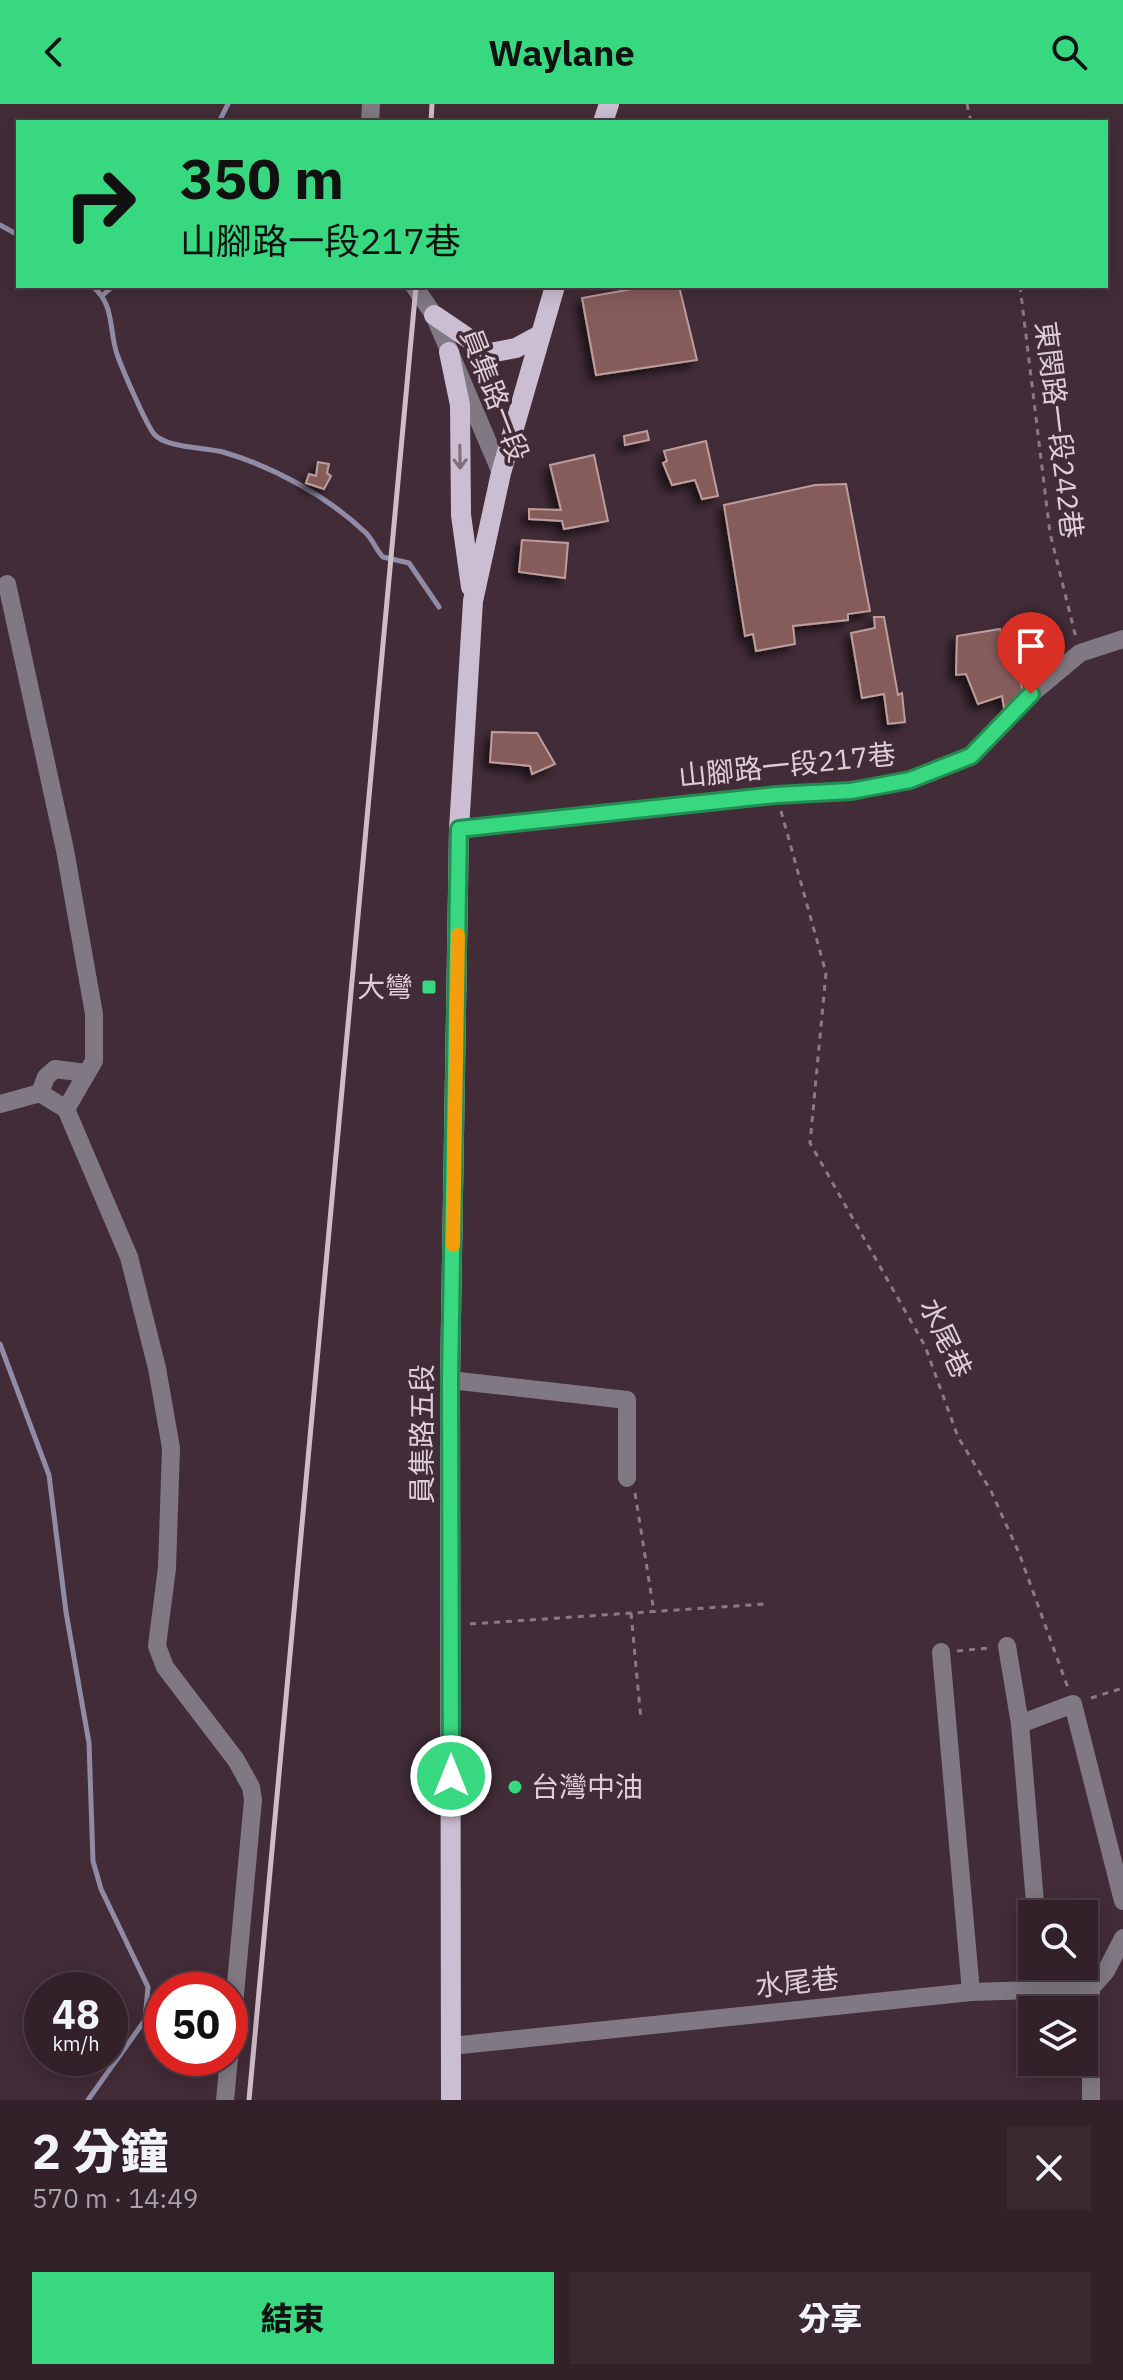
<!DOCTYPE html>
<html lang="zh-TW">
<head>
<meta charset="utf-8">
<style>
	body { margin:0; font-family:"IBM Plex Sans","Noto Sans TC",sans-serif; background:#3a2931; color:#f1f3f6; height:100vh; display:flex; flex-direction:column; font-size:30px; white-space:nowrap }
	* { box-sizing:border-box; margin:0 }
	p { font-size:26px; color:#a8a3a8 }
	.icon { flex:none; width:44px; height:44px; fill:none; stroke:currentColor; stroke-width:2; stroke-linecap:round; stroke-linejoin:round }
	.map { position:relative; height:1996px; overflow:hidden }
	.sheet { display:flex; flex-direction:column; background:#322129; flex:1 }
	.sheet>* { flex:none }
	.hud { position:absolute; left:16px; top:16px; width:1092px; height:168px; border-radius:0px; box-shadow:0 4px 20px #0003,0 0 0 2px #4d3e46; background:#37d880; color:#111; overflow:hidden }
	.buttons { position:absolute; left:1018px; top:1796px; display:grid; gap:16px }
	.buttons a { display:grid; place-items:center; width:80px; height:80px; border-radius:0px; background:#322129; box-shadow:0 4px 20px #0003,0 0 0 2px #4d3e46; font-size:40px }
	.speed { position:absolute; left:24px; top:1868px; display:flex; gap:16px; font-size:40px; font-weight:700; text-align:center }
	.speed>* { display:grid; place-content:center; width:104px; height:104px; border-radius:50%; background:#322129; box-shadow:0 4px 20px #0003,0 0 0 2px #4d3e46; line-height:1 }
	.speed small { font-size:20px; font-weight:400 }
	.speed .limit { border:12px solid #d22; background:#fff; color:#111 }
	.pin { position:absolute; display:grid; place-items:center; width:68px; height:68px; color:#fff; margin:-82px -34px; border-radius:50% 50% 50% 0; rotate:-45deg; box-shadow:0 0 8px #0007 }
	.pin .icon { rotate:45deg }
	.me { position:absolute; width:88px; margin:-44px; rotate:0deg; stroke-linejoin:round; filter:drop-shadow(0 0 6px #0008) }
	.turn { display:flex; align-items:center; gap:28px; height:168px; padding:0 32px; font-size:36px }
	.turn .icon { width:104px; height:104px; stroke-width:2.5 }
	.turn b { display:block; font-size:56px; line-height:68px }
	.round { display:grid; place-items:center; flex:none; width:84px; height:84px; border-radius:0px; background:#3a2931 }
	.headline { display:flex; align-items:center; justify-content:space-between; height:136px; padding:0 32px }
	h1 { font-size:48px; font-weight:800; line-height:60px }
	.primary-button { display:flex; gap:16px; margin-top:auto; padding:16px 32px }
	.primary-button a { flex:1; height:92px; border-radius:0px; background:#37d880; color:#111; font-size:32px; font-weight:800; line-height:92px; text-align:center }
	.primary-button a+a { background:#3a2931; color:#f1f3f6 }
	header { display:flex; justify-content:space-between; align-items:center; height:104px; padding:0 32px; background:#37d880; color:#111; font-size:36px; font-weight:800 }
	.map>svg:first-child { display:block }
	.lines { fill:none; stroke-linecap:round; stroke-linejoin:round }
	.stream { stroke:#908ca7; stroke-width:5 }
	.building { fill:#855c5a; stroke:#bd9d9b; stroke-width:2; filter:url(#shadow) }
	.path { stroke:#8c7a83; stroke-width:3; stroke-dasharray:6 6; stroke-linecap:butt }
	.minor { stroke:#807983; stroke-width:18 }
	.major { stroke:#ccbed2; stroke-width:20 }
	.rail { stroke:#cdbdc5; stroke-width:5 }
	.oneway { stroke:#806e7d }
	.route-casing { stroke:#248c53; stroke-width:20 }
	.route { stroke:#37d880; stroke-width:14 }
	.slow { stroke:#f59e0b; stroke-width:14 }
	.poi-dot { fill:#37d880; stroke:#422c37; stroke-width:3 }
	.labels { text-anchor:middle; stroke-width:7; stroke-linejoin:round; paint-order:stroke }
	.street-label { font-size:28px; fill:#decfd6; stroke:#422c37 }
	.poi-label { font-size:28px; fill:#decfd6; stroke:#422c37; text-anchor:end }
</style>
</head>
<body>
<header><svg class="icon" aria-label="back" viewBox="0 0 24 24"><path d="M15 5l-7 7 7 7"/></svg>Waylane<svg class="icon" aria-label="search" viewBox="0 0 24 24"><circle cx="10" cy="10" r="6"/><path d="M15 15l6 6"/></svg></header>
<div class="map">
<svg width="1123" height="1996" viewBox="0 0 1123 1996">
	<defs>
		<filter id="shadow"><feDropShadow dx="-6" dy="6" stdDeviation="4" flood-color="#0009"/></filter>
	</defs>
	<rect width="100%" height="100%" fill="#422c37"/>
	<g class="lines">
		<g class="stream">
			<path d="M 219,18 L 228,0"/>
			<path d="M 0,121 L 18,131"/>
			<path d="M 92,182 C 116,201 108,227 118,253 C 124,269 146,320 154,330 C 166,344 203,343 223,348 C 274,363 327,392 366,429 C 373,436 376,446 383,453 L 409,459 L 439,503"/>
			<path d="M 103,191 L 113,182"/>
			<path d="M 0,1240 L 49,1371 L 66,1508 L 89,1639 L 93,1757 L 101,1785 L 148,1883 L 145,1916 L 88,1996"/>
		</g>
	</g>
	<g class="building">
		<path d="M 649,182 L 679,182 L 697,256 L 596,271 L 582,194 Z"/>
		<path d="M 647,327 L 649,336 L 625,341 L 624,332 Z"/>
		<path d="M 706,337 L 718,392 L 702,395 L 695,376 L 672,381 L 663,359 L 667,357 L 664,347 Z"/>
		<path d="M 594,351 L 608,417 L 564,425 L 562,417 L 529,415 L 529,405 L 561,406 L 550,361 Z"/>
		<path d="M 318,358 L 329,360 L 327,369 L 331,372 L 324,385 L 306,379 L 309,370 L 316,372 Z"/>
		<path d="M 846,380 L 870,507 L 848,510 L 848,516 L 793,522 L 795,540 L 756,547 L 753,530 L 745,532 L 724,401 L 815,381 Z"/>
		<path d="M 522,436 L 568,439 L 565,474 L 519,468 Z"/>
		<path d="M 874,513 L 884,513 L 898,591 L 902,589 L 905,618 L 888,620 L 884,590 L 862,594 L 851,529 L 875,524 Z"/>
		<path d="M 1000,525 L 1001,529 L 1009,527 L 1023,588 L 1004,604 L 1002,592 L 978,600 L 966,570 L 956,571 L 957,532 Z"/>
		<path d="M 492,628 L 537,629 L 555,660 L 532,670 L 530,662 L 490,658 Z"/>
	</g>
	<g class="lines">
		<g class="path">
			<path d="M 967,0 L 971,18"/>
			<path d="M 1020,182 L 1050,429 L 1076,534"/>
			<path d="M 781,707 L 826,869 L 810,1039 L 925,1242 L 958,1333 L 991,1387 L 1019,1449 L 1068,1584"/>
			<path d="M 635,1389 L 654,1508"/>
			<path d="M 631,1509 L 641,1616"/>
			<path d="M 470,1520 L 765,1500"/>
			<path d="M 957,1547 L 989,1544"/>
			<path d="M 1091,1594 L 1123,1584"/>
		</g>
		<g class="minor">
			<path d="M 370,18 L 371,0"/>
			<path d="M 414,182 L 434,211 L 501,369"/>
			<path d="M 7,480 L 65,746 L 94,910 L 94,957 L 66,1005"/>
			<path d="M 459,725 L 776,691 L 851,687 L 910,676 L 971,652 L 1031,590 L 1080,549 L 1123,535"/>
			<path d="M 40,989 L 46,973 L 55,965 L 86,969"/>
			<path d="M 0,1000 L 40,989 L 66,1005 L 129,1153 L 157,1264 L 171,1344 L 167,1464 L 157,1542 L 165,1563 L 236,1656 L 251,1683 L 253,1696 L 230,1944"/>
			<path d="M 450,1276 L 627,1296 L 627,1374"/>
			<path d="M 1007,1542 L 1020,1620 L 1036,1810"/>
			<path d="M 941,1548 L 971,1888"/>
			<path d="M 1020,1620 L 1073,1600 L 1123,1797"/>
			<path d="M 1040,1862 L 1042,1883"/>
			<path d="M 451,1942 L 971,1888 L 1091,1884 L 1106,1867 L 1123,1834"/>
			<path d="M 225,1996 L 229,1954"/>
			<path d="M 1091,1996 L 1091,1884"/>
		</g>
		<g class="major">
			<path d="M 603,18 L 609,0"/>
			<path d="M 434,211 L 490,249 L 516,244 L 540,231"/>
			<path d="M 449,248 L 460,301 L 461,411 L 471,483"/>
			<path d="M 451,1996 L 450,1276 L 459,725 L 473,497 L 501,369 L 555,182"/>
		</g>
		<g class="rail">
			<path d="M 431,18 L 432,0"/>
			<path d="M 249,1996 L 416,182"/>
		</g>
	</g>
	<defs><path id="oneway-shaft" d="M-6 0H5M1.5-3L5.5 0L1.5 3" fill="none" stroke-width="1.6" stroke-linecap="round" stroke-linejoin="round" transform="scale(2)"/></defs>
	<use class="oneway" href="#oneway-shaft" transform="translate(460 353) rotate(89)"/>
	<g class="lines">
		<g class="route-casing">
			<path id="route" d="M 451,1672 L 450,1276 L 459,725 L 776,691 L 851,687 L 910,676 L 971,652 L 1031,590"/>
		</g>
		<use href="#route" class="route"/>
		<path class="slow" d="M 453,1141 L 458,831"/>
	</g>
	<g class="poi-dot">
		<rect x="421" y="875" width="16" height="16" rx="4"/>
		<circle cx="515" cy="1683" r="8"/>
	</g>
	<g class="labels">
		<g class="street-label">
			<text transform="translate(495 291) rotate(69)" y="10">員集路一段</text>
			<text transform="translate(1059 326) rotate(83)" y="10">東閔路一段242巷</text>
			<text transform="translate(787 661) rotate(-6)" y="10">山腳路一段217巷</text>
			<text transform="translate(946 1234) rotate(65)" y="10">水尾巷</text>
			<text transform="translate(422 1330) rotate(-90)" y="10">員集路五段</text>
			<text transform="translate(797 1878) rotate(-6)" y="10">水尾巷</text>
		</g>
		<g class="poi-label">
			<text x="413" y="893">大彎</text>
			<text x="531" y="1693" text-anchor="start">台灣中油</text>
		</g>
	</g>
</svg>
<div class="buttons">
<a><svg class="icon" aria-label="search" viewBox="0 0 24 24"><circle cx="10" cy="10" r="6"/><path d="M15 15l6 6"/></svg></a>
<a><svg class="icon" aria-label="layers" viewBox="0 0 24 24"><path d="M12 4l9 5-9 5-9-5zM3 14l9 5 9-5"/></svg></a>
</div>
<div class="speed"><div>48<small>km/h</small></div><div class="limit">50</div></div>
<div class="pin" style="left:1031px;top:590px;background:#d93025"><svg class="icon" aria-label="arrive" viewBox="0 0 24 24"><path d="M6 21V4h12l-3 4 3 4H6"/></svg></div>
<svg class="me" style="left:451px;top:1672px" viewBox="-20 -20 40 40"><circle r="17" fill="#37d880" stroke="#fff" stroke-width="3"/><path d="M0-11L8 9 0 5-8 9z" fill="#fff"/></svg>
<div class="hud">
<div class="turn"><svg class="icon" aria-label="right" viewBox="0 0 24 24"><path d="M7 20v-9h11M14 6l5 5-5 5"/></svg><div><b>350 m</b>山腳路一段217巷</div></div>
</div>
</div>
<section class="sheet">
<div class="headline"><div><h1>2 分鐘</h1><p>570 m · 14:49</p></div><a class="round"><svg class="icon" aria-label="close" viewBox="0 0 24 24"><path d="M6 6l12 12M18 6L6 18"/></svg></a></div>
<div class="primary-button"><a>結束</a><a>分享</a></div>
</section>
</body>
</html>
